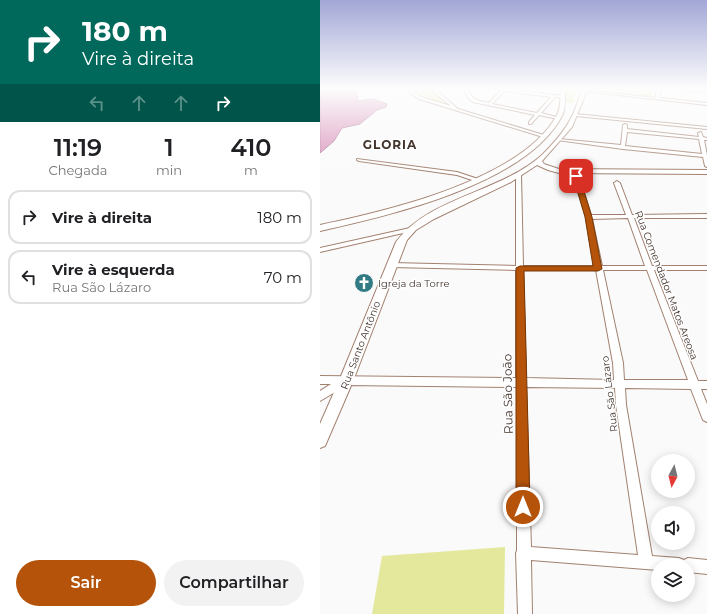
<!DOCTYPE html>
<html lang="pt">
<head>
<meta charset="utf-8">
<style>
	body { margin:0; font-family:Montserrat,sans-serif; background:#f2f2f2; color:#202124; height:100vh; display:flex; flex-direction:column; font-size:15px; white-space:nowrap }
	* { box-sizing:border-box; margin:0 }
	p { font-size:13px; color:#757577 }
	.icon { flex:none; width:22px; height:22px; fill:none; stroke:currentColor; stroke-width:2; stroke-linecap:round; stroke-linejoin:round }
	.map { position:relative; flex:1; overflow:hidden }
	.side { display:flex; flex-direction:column; background:#fff; width:320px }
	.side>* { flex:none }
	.guide { background:#00695c; color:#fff; overflow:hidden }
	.needle { width:26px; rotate:187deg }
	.controls { position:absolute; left:331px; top:454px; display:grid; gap:8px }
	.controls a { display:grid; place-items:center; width:44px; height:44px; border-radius:50%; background:#fff; box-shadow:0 2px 10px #0003; font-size:20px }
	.pin { position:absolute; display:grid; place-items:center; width:34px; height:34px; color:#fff; margin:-17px; border-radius:8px; box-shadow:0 2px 6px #0006 }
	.me { position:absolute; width:44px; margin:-22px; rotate:0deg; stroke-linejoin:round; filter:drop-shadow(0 0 3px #0008) }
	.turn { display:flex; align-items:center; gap:14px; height:84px; padding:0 16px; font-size:18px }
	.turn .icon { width:52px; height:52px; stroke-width:2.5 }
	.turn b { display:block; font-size:28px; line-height:34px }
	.lanes { display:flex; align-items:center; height:38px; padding:0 16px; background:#0003; justify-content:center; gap:20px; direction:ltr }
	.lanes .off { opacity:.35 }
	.eta { display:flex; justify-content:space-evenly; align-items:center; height:68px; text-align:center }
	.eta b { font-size:24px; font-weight:600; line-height:28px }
	.action { display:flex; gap:8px; margin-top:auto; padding:8px 16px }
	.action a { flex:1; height:46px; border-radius:24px; background:#b45309; color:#fff; font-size:16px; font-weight:600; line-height:46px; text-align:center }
	.action a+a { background:#f2f2f2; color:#202124 }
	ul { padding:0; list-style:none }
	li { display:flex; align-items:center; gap:12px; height:54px; margin:0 8px 6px; padding:0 8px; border:2px solid #e0e0e0; border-radius:12px }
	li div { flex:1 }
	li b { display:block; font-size:15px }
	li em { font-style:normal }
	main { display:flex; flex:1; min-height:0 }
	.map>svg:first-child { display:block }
	.green { fill:#e3e89d }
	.water { fill:#d994bc; stroke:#ac7791 }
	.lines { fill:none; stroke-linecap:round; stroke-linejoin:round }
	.street-casing { stroke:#a2806f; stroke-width:2 }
	.secondary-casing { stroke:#a2806f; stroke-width:2 }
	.street { fill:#fff; fill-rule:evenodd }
	.secondary { fill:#fff; fill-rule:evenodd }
	.route { fill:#b45309; stroke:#753606 }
	.labels { text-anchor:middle; stroke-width:3; stroke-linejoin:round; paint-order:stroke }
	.poi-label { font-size:10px; fill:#43342d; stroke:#fff; text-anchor:start }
	.street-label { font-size:10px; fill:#43342d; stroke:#fff }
	.far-district-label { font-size:12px; font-weight:bold; letter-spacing:1px; fill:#43342d; stroke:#fff }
	.near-street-label { font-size:12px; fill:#43342d; stroke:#fff }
</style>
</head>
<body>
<main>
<section class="side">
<div class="guide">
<div class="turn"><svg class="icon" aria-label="right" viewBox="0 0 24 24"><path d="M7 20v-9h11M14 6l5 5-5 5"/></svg><div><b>180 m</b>Vire à direita</div></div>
<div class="lanes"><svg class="icon off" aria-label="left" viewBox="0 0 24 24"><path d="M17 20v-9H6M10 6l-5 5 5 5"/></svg><svg class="icon off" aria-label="ahead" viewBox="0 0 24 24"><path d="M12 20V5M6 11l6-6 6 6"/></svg><svg class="icon off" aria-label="ahead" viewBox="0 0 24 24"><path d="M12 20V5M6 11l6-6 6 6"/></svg><svg class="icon" aria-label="right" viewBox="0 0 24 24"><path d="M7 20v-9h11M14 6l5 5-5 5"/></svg></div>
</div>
<div class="eta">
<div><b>11:19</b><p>Chegada</p></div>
<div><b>1</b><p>min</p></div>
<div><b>410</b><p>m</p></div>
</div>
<ul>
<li><svg class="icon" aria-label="right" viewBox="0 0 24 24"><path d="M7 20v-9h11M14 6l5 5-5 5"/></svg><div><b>Vire à direita</b></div><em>180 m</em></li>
<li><svg class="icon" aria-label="left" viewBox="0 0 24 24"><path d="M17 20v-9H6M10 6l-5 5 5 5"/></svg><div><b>Vire à esquerda</b><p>Rua São Lázaro</p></div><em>70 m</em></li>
</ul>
<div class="action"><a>Sair</a><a>Compartilhar</a></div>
</section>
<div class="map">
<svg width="387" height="614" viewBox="0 0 387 614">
	<rect width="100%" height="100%" fill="#fafafa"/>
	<g class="green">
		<path d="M 99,88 L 111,90 L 127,105 L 104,98 L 94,93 Z"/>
		<path d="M 244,88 L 260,88 L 254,97 L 253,103 L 242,102 Z"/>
		<path d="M 266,88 L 333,88 L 332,96 L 326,96 L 265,90 Z"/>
		<path d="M 185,547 L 184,614 L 52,614 L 62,556 Z"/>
	</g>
	<path class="water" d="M 0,88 L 33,88 L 38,95 L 37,101 L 53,99 L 67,104 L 66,107 L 57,110 L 40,124 L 22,128 L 14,141 L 0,153 Z"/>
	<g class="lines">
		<g class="street-casing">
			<g id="street">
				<path d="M 85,88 L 89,88 L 101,97 L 131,106 L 114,92 L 106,88 L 116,90 L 138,109 L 227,136 L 223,137 L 99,99 Z"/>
				<path d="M 144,88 L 147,88 C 153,101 156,100 169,103 L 181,90 L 169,88 L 181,88 L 243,96 L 242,98 L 235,97 L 221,113 L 240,118 L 238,119 L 219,115 L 211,124 L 209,124 L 209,122 L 215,115 L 153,102 L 148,98 ZM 184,91 L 231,97 L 217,113 L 172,104 Z"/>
				<path d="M 336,88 L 340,88 L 340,98 L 387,103 L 387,105 L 262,91 L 264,90 L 336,98 Z"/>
				<path d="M 355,88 L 387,90 L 387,92 L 356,89 Z"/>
				<path d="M 255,114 L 387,127 L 387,129 L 256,116 Z"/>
				<path d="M 305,124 L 307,125 L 307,129 L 379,137 L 378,133 L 381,132 L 383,137 L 387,138 L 387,140 L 384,140 L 387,155 L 387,167 L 385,166 L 383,157 L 303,149 L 237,140 L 239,139 L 301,145 L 303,125 ZM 307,132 L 379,139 L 382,154 L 305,146 Z"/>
				<path d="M 37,159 L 137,172 L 161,180 L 158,182 L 137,175 L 39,161 L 37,160 Z"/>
				<path d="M 196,173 L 201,174 L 203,266 L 275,266 L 266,217 L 253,176 L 254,175 L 259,176 L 271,215 L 306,215 L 294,183 L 297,181 L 300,183 L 312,215 L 387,214 L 387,218 L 314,218 L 332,266 L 387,266 L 387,270 L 334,270 L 378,381 L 387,381 L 387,389 L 381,389 L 387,404 L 387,422 L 383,420 L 371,389 L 305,388 L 306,405 L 332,556 L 359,558 L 364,560 L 368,558 L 387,560 L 387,574 L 368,572 L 368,565 L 338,565 L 338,570 L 211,560 L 212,614 L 198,614 L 196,553 L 197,551 L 197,387 L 27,385 L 0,401 L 0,391 L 11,384 L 0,384 L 0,376 L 196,378 L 196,270 L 71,267 L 67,265 L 71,263 L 196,266 ZM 308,218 L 325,266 L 282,266 L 272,219 ZM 203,270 L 276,270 L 293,363 L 294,380 L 206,378 ZM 283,270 L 327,270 L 368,380 L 304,380 L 303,363 ZM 206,387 L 295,388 L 296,405 L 318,555 L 211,547 Z"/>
				<path d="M 90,228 L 93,230 L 92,231 L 0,252 L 0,248 Z"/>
			</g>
		</g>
		<g class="secondary-casing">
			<g id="secondary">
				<path d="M 241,88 L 245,88 C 245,97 246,108 242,116 C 206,184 71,215 0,231 L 0,225 C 67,211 202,180 237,115 C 241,108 240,97 241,88 Z"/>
				<path d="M 264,88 L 268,88 L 252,127 L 222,161 L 224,164 L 239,169 L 387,170 L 387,174 L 239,173 L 228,170 L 217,165 L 191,182 L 114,219 L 96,230 L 87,240 L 33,381 L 5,446 L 0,448 L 0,424 L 19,381 L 76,242 C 109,197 180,193 222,155 C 234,143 246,130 253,114 C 257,105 259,97 264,88 Z"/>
			</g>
		</g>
		<use href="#street" class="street"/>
		<use href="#secondary" class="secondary"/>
	</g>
	<linearGradient id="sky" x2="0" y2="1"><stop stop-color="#a2a7d6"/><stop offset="0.51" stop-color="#fdfdfd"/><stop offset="1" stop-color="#fdfdfd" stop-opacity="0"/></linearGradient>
	<rect width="387" height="174" fill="url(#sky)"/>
	<path class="route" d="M 256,174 L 259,176 L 272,217 L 282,269 L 278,271 L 204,271 L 210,507 L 208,512 L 203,514 L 198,512 L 196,507 L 196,268 L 200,266 L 273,266 L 265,217 L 253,176 Z"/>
	<defs>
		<g id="church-disc" transform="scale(1)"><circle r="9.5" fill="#337b84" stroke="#fff"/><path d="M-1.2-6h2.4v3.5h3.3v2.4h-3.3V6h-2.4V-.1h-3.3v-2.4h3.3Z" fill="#fff"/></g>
	</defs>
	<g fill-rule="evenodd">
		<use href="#church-disc" x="44" y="283"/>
	</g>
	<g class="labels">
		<g class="poi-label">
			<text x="58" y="287">Igreja da Torre</text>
		</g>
		<g class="street-label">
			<text transform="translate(347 285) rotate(69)" y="4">Rua Comendador Matos Areosa</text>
			<text transform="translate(40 345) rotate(-69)" y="4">Rua Santo Antônio</text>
			<text transform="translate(289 394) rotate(-97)" y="4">Rua São Lázaro</text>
		</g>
		<g class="far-district-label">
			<text x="70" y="149">GLORIA</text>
		</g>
		<g class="near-street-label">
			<text transform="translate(188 394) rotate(-91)" y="4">Rua São João</text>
		</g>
	</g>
</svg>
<div class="controls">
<a><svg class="needle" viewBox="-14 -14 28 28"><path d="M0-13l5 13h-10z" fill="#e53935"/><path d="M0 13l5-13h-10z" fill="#757577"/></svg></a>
<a><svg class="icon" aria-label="sound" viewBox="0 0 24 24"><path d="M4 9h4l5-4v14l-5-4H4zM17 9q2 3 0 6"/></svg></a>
<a><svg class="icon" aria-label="layers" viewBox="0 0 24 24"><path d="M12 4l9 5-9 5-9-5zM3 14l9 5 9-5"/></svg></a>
</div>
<div class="pin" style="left:256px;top:176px;background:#d93025"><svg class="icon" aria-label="arrive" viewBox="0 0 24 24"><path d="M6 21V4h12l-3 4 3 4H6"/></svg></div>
<svg class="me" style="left:203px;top:507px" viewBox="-20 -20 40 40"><circle r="17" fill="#b45309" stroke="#fff" stroke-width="3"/><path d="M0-11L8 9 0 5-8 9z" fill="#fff"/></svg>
</div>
</main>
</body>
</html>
